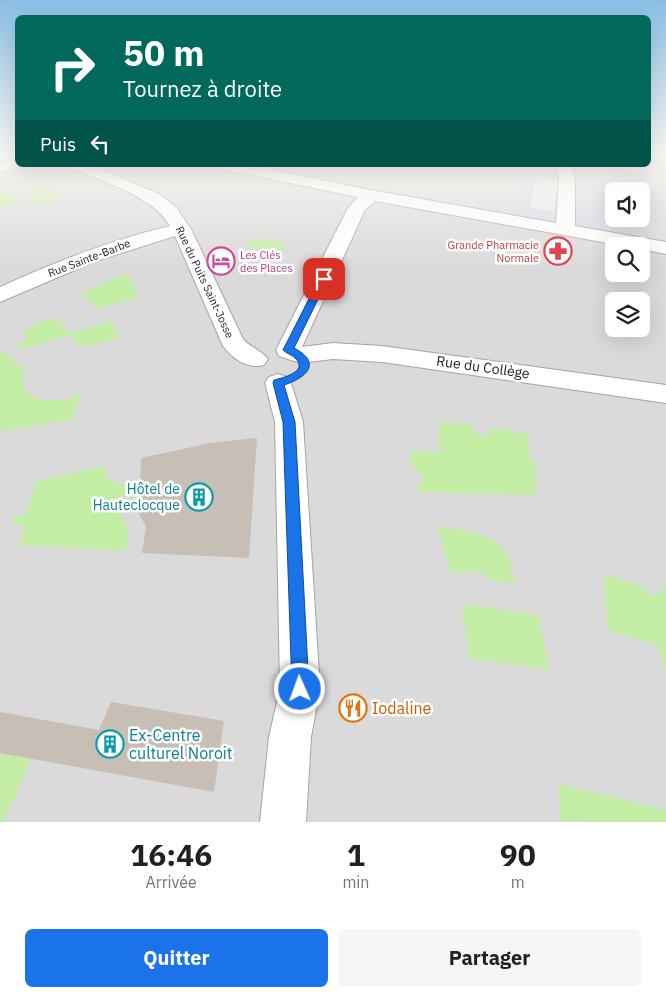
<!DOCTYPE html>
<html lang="fr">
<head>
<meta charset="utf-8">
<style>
	body { margin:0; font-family:"IBM Plex Sans",sans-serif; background:#f6f6f6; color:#202124; height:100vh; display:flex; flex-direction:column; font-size:19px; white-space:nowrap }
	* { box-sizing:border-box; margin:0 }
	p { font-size:16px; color:#757577 }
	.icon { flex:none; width:28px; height:28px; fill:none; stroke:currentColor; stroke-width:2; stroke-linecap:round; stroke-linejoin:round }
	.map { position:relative; height:822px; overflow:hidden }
	.panel { display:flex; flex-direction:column; background:#fff; flex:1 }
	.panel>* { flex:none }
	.hud { position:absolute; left:15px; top:15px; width:636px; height:152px; border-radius:8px; box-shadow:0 5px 20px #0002; background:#00695c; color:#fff; overflow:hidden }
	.fabs { position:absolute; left:605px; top:182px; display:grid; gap:10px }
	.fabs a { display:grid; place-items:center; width:45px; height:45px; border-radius:8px; background:#fff; box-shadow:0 5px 20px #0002; font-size:25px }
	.pin { position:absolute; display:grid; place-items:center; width:42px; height:42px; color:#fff; margin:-21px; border-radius:10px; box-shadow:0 2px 8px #0006 }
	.me { position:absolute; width:55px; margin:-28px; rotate:358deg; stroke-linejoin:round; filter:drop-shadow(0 0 4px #0008) }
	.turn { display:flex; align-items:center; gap:18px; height:105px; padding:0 25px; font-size:22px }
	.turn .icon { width:65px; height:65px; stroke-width:2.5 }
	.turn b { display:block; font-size:35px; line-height:42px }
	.then { display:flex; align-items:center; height:48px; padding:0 25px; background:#0003; gap:10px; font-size:19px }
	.eta { display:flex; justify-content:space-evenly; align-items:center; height:85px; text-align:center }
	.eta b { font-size:30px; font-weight:700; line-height:35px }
	.button { display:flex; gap:10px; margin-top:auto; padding:10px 25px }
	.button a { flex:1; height:58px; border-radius:8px; background:#1a73e8; color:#fff; font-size:20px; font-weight:700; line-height:58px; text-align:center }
	.button a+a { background:#f6f6f6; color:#202124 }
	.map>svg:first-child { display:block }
	.residential { fill:#dbdada; fill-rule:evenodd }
	.grass { fill:#c3eda4 }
	.parking { fill:#e9e9e9 }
	.plaza { fill:#d7d6e5; fill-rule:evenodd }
	.building { fill:#c7beb5 }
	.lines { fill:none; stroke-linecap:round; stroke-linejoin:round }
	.minor-casing { stroke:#a4a4a4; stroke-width:2 }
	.minor { fill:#fff; fill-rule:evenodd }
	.route { fill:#1a73e8; stroke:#114b97 }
	.labels { text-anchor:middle; stroke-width:5; stroke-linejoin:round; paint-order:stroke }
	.far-health-label { font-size:11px; fill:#be3a42; stroke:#fff; text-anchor:end }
	.far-hotel-label { font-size:11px; fill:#b23c85; stroke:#fff; text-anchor:start }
	.far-street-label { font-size:11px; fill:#1d1d1d; stroke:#fff }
	.street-label { font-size:14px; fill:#1d1d1d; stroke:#fff }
	.culture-label { font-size:14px; fill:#0d838f; stroke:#fff; text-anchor:end }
	.near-food-label { font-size:16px; fill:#c56008; stroke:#fff; text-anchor:start }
	.near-culture-label { font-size:16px; fill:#0d838f; stroke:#fff; text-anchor:start }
</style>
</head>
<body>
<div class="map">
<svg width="666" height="822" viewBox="0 0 666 822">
	<rect width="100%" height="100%" fill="#efece2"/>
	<path class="residential" d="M 0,155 L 17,155 L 18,165 L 649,165 L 649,155 L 666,155 L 666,822 L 0,822 ZM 614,191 L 641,191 L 641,219 L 614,219 ZM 614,246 L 641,246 L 641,274 L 614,274 ZM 614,301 L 641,301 L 641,329 L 614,329 Z"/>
	<g class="grass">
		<path d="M 44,186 L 62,196 L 37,206 L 30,203 L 35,193 L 33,190 Z"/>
		<path d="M 1,191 L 10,196 L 28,193 L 11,206 L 0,211 Z"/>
		<path d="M 274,239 L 275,243 L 285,242 L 282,253 L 275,253 L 275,257 L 263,258 L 262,253 L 254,253 L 247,240 Z"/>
		<path d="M 126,273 L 131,279 L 137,298 L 97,308 L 81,293 Z"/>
		<path d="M 54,317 L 70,333 L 112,321 L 119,338 L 82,347 L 71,335 L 20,349 L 17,343 L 28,339 L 23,331 Z"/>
		<path d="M 9,352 L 10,360 L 16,358 L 17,366 L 23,364 L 23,390 L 42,401 L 72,399 L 73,395 L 81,394 L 73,419 L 0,431 L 0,354 Z"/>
		<path d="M 439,422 L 474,425 L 473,433 L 489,436 L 490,427 L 529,434 L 529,459 L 535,460 L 536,495 L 415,492 L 422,483 L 421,473 L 411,467 L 410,451 L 444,452 L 444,447 L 438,446 Z"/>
		<path d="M 105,466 L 106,477 L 113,482 L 129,486 L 131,489 L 130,493 L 125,494 C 120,502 121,509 121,517 C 132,528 128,538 125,551 L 51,546 L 20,546 L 24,530 L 21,525 L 11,525 L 15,516 L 26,515 L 37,481 Z"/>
		<path d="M 437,526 C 456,530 498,533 507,554 C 512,563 513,574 516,584 L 493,581 L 480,571 L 450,573 Z"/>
		<path d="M 604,574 L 642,586 L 652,597 L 662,591 L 663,584 L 666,584 L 666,671 L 656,644 L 608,631 Z"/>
		<path d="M 462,604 L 538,615 L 550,670 L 469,658 Z"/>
		<path d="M 0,753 L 32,759 L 3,822 L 0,822 Z"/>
		<path d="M 559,784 L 666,810 L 666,822 L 560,821 Z"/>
	</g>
	<path class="parking" d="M 536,176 L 559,179 L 554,212 L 529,208 Z"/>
	<path class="plaza" d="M 539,165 L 621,165 L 621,187 L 635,189 L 635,191 L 614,191 L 614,219 L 641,219 L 641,212 L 644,213 L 648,232 L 644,238 L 505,215 L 506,206 L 515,205 L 525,172 ZM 536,176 L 559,179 L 554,211 L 530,208 Z"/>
	<g class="building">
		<path d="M 257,438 L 249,558 L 142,553 L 146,527 L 139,514 L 141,458 L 210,443 Z"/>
		<path d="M 111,702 L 224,721 L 214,792 L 0,753 L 0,712 L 99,730 Z"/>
	</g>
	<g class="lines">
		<g class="minor-casing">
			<g id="minor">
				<path d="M 18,157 L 18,165 L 24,165 L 0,173 L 0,163 Z"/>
				<path d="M 69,165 L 91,165 L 159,194 L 176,207 L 191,229 L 243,339 C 250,347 261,350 268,359 L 264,365 C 247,369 233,359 223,346 L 175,236 L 96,261 L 0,302 L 0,287 C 55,262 111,240 170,226 C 152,195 103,182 71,168 Z"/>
				<path d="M 219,165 L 250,165 L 371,190 L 556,223 L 559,179 L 556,170 L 558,167 L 570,167 L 575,179 L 575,226 L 666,242 L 666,254 L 641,249 L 641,246 L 624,246 L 375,201 L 365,210 L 302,347 L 333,343 L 382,346 L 666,385 L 666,403 L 382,362 L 333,359 L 300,363 L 279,356 L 276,350 L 348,208 L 358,197 L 227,170 L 221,168 Z"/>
				<path d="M 278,374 L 287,377 L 291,383 L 303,422 L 320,689 L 311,737 L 306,822 L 260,822 L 269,737 L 280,689 L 275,422 L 265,383 L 269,377 Z"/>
			</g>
		</g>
		<use href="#minor" class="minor"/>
	</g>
	<linearGradient id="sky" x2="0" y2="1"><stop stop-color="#8bbee5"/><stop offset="0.57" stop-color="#f8f6f2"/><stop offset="1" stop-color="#f8f6f2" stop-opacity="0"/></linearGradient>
	<rect width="666" height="270" fill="url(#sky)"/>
	<path class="route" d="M 324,276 L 328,279 L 294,348 C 323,363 306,378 284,385 L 295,422 L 309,689 L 306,695 L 300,697 L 294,695 L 292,689 L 283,422 L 273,383 L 274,380 C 282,378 308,372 296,359 C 293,355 287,354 283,350 L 319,279 Z"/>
	<defs>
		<g id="pharmacy-ring" transform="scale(1.4375)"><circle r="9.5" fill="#fff" stroke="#e0444e" stroke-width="1.5"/><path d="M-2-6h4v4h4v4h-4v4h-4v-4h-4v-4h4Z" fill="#e0444e"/></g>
		<g id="hotel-ring" transform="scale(1.4375)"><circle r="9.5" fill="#fff" stroke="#d1479c" stroke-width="1.5"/><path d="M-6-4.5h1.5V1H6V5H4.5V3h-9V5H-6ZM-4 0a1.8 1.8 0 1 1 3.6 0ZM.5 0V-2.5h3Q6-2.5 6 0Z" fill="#d1479c"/></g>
		<g id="building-ring" transform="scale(1.4375)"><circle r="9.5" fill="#fff" stroke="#0f9aa8" stroke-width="1.5"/><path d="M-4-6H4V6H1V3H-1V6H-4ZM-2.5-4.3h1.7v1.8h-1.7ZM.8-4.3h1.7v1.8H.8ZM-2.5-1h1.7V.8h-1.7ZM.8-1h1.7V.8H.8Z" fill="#0f9aa8"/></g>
		<g id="restaurant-ring" transform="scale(1.4375)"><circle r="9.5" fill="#fff" stroke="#e8710a" stroke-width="1.5"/><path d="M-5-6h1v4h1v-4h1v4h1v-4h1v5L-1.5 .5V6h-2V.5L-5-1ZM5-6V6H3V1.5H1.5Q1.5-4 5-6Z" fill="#e8710a"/></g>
	</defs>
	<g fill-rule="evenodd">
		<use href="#pharmacy-ring" x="558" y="251"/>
		<use href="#hotel-ring" x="221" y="261"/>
		<use href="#building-ring" x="199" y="497"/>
		<use href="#restaurant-ring" x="353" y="708"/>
		<use href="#building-ring" x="110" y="744"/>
	</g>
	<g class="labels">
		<g class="far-health-label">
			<text x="539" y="249">Grande Pharmacie<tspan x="539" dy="13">Normale</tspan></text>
		</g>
		<g class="far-hotel-label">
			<text x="240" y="259">Les Clés<tspan x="240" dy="13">des Places</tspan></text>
		</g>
		<g class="far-street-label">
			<text transform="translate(89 258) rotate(-21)" y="4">Rue Sainte-Barbe</text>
			<text transform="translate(205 282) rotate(65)" y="4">Rue du Puits Saint-Josse</text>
		</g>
		<g class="street-label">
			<text transform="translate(483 367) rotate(8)" y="5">Rue du Collège</text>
		</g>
		<g class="culture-label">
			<text x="180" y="494">Hôtel de<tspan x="180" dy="16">Hauteclocque</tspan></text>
		</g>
		<g class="near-food-label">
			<text x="372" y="714">Iodaline</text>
		</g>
		<g class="near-culture-label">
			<text x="129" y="741">Ex-Centre<tspan x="129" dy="18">culturel Noroit</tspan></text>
		</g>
	</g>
</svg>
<div class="fabs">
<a><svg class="icon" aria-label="sound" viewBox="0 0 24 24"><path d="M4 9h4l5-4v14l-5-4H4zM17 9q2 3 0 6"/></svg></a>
<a><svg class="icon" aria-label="search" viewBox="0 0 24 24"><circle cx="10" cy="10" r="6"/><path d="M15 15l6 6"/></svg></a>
<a><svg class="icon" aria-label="layers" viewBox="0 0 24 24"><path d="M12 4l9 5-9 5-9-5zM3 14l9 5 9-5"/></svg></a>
</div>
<div class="pin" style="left:324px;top:279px;background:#d93025"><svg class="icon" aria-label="arrive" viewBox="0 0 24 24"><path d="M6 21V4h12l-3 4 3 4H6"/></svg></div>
<svg class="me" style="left:300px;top:689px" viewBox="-20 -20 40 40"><circle r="17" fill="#1a73e8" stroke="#fff" stroke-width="3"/><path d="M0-11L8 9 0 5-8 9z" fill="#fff"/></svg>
<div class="hud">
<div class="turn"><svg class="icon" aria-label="right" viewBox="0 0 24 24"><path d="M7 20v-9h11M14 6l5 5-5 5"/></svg><div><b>50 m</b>Tournez à droite</div></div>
<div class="then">Puis<svg class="icon" aria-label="left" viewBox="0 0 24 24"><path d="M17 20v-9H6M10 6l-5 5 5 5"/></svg></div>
</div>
</div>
<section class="panel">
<div class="eta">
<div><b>16:46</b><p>Arrivée</p></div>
<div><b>1</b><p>min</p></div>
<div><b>90</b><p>m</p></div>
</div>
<div class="button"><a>Quitter</a><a>Partager</a></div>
</section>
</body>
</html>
